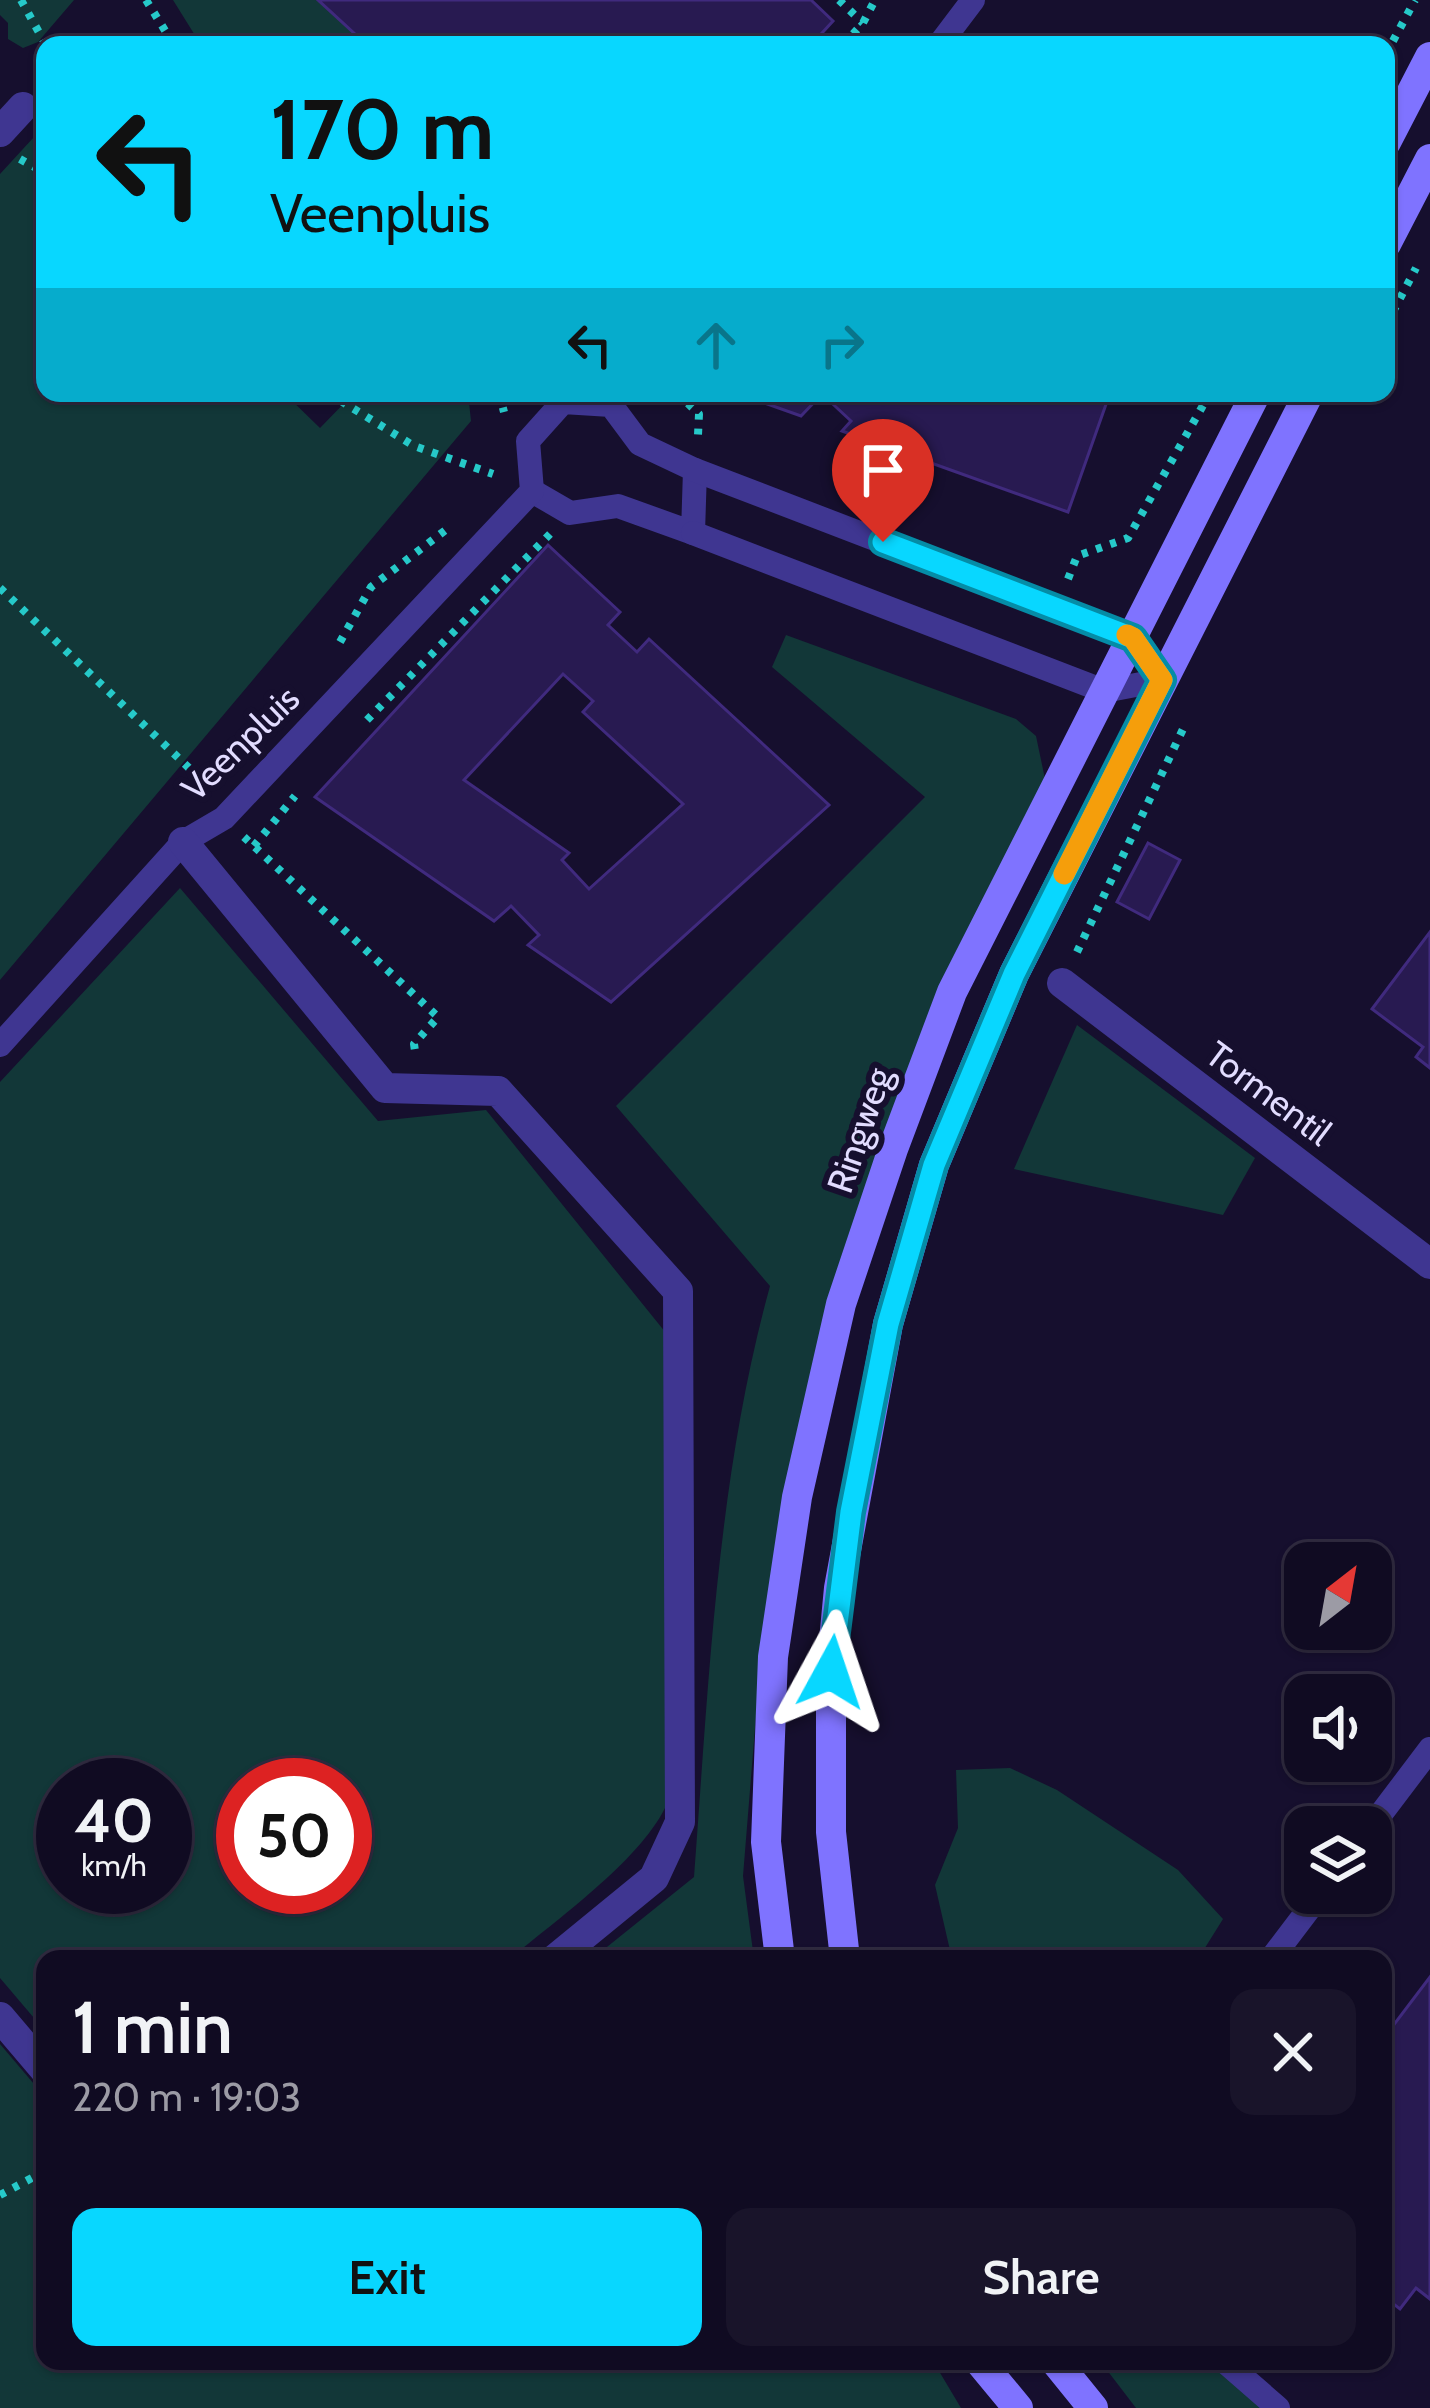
<!DOCTYPE html>
<html lang="en">
<head>
<meta charset="utf-8">
<style>
	body { margin:0; font-family:Cabin,sans-serif; background:#19142a; color:#f1f3f6; height:100vh; display:flex; flex-direction:column; font-size:45px; white-space:nowrap }
	* { box-sizing:border-box; margin:0 }
	p { font-size:39px; color:#9c9ba5 }
	.icon { flex:none; width:66px; height:66px; fill:none; stroke:currentColor; stroke-width:2; stroke-linecap:round; stroke-linejoin:round }
	.map { position:relative; flex:1; overflow:hidden }
	.side { position:absolute; left:36px; top:1950px; width:1356px; height:420px; display:flex; flex-direction:column; background:#100b22; border-radius:24px; box-shadow:0 3px 9px #0004,0 0 0 3px #302b40 }
	.side>* { flex:none }
	.hud { position:absolute; left:36px; top:36px; width:1359px; height:366px; border-radius:24px; box-shadow:0 3px 9px #0004,0 0 0 3px #302b40; background:#08d7ff; color:#111; overflow:hidden }
	.needle { width:78px; rotate:31deg }
	.tools { position:absolute; left:1284px; top:1542px; display:grid; gap:24px }
	.tools a { display:grid; place-items:center; width:108px; height:108px; border-radius:24px; background:#100b22; box-shadow:0 3px 9px #0004,0 0 0 3px #302b40; font-size:60px }
	.speed { position:absolute; left:36px; top:1758px; display:flex; gap:24px; font-size:60px; font-weight:700; text-align:center }
	.speed>* { display:grid; place-content:center; width:156px; height:156px; border-radius:50%; background:#100b22; box-shadow:0 3px 9px #0004,0 0 0 3px #302b40; line-height:1 }
	.speed small { font-size:30px; font-weight:400 }
	.speed .limit { border:18px solid #d22; background:#fff; color:#111 }
	.pin { position:absolute; display:grid; place-items:center; width:102px; height:102px; color:#fff; margin:-123px -51px; border-radius:50% 50% 50% 0; rotate:-45deg; box-shadow:0 0 12px #0007 }
	.pin .icon { rotate:45deg }
	.me { position:absolute; width:132px; margin:-66px; rotate:5deg; stroke-linejoin:round; filter:drop-shadow(0 0 9px #0008) }
	.turn { display:flex; align-items:center; gap:42px; height:252px; padding:0 36px; font-size:54px }
	.turn .icon { width:156px; height:156px; stroke-width:2.5 }
	.turn b { display:block; font-size:84px; line-height:102px }
	.lanes { display:flex; align-items:center; height:114px; padding:0 36px; background:#0003; justify-content:center; gap:60px; direction:ltr }
	.lanes .off { opacity:.35 }
	.round { display:grid; place-items:center; flex:none; width:126px; height:126px; border-radius:24px; background:#19142a }
	.summary { display:flex; align-items:center; justify-content:space-between; height:204px; padding:0 36px }
	h1 { font-size:72px; font-weight:600; line-height:90px }
	.button { display:flex; gap:24px; margin-top:auto; padding:24px 36px }
	.button a { flex:1; height:138px; border-radius:24px; background:#08d7ff; color:#111; font-size:48px; font-weight:600; line-height:138px; text-align:center }
	.button a+a { background:#19142a; color:#f1f3f6 }
	.map>svg:first-child { display:block }
	.green { fill:#123738; fill-rule:evenodd }
	.building { fill:#281a51; stroke:#402a7e; stroke-width:3; fill-rule:evenodd }
	.lines { fill:none; stroke-linecap:round; stroke-linejoin:round }
	.path { stroke:#26c9c9; stroke-width:8; stroke-dasharray:6 9; stroke-linecap:butt }
	.service { stroke:#3f3691; stroke-width:24 }
	.minor { stroke:#3f3691; stroke-width:30 }
	.secondary { stroke:#7f73ff; stroke-width:30 }
	.route-casing { stroke:#058ca6; stroke-width:30 }
	.route { stroke:#08d7ff; stroke-width:21 }
	.slow { stroke:#f59e0b; stroke-width:21 }
	.labels { text-anchor:middle; stroke-width:12; stroke-linejoin:round; paint-order:stroke }
	.street-label { font-size:36px; fill:#e2dcff; stroke:#160f2e }
</style>
</head>
<body>
<div class="map">
<svg width="1430" height="2408" viewBox="0 0 1430 2408">
	<rect width="100%" height="100%" fill="#160f2e"/>
	<g class="green">
		<path d="M 0,0 L 74,0 L 38,42 L 23,48 L 8,39 L 8,23 L 0,15 Z"/>
		<path d="M 173,0 L 319,0 L 369,45 L 201,45 Z"/>
		<path d="M 45,125 L 45,393 L 284,393 L 320,428 L 354,393 L 468,393 L 471,421 L 0,980 L 0,174 Z"/>
		<path d="M 786,635 L 1016,719 L 1036,736 L 1045,779 L 883,1142 L 763,1630 L 743,1876 L 754,1959 L 592,1959 L 694,1877 C 709,1679 717,1479 770,1286 L 616,1106 L 925,797 L 772,667 Z"/>
		<path d="M 180,888 L 378,1121 L 486,1110 L 666,1333 L 665,1808 C 638,1862 557,1919 510,1959 L 45,1959 L 45,2031 L 0,1978 L 0,1082 ZM 63,1785 L 165,1785 L 165,1887 L 63,1887 ZM 243,1785 L 345,1785 L 345,1887 L 243,1887 Z"/>
		<path d="M 1077,1025 L 1255,1158 L 1223,1215 L 1014,1169 Z"/>
		<path d="M 1010,1768 L 1057,1790 L 1178,1870 L 1223,1919 L 1198,1959 L 952,1959 L 935,1885 L 958,1828 L 956,1770 Z"/>
		<path d="M 0,2044 L 45,2097 L 45,2361 L 933,2361 L 961,2408 L 0,2408 Z"/>
		<path d="M 1100,2361 L 1223,2361 L 1284,2408 L 1136,2408 Z"/>
	</g>
	<g class="building">
		<path d="M 318,0 L 811,0 L 833,21 L 811,45 L 367,45 Z"/>
		<path d="M 736,393 L 1110,393 L 1068,512 L 842,431 L 851,421 L 822,394 L 801,416 Z"/>
		<path d="M 548,545 L 620,612 L 608,625 L 637,652 L 649,639 L 829,805 L 611,1002 L 528,945 L 539,935 L 511,906 L 494,921 L 315,797 ZM 563,674 L 593,701 L 583,712 L 683,804 L 589,889 L 562,860 L 569,853 L 464,780 Z"/>
		<path d="M 1148,843 L 1180,860 L 1149,919 L 1117,902 Z"/>
		<path d="M 1430,932 L 1430,1068 L 1416,1057 L 1423,1047 L 1372,1009 Z"/>
		<path d="M 1430,1977 L 1430,2299 L 1416,2288 L 1400,2309 L 1383,2296 L 1383,2167 L 1392,2154 L 1383,2147 L 1383,2039 Z"/>
	</g>
	<g class="lines">
		<g class="path">
			<path d="M 21,0 L 46,45"/>
			<path d="M 146,0 L 174,45"/>
			<path d="M 839,0 L 863,23"/>
			<path d="M 1393,41 L 1415,0"/>
			<path d="M 843,45 L 863,23 L 875,0"/>
			<path d="M 20,159 L 45,173"/>
			<path d="M 1386,325 L 1416,268"/>
			<path d="M 328,393 L 414,446 L 493,474"/>
			<path d="M 499,393 L 504,412"/>
			<path d="M 677,393 L 699,414 L 698,435"/>
			<path d="M 1068,579 L 1077,556 L 1128,538 L 1210,393"/>
			<path d="M 0,588 L 210,788"/>
			<path d="M 340,642 L 371,587 L 447,529"/>
			<path d="M 367,720 L 550,534"/>
			<path d="M 225,768 L 234,744 L 277,709"/>
			<path d="M 244,837 L 438,1017 L 414,1044 L 416,1058"/>
			<path d="M 254,846 L 295,796"/>
			<path d="M 1077,952 L 1184,727"/>
			<path d="M 0,2195 L 45,2171"/>
		</g>
		<g class="service">
			<path d="M 939,45 L 973,0"/>
			<path d="M 532,491 L 570,513 L 618,506 L 693,533 L 695,470"/>
			<path d="M 0,1045 L 183,842 L 224,818 L 532,491 L 528,441 L 563,402 L 611,405 L 640,444 L 695,470 L 1133,638 L 1162,680 L 1104,691 L 693,533"/>
			<path d="M 1371,1827 L 1430,1749"/>
			<path d="M 1271,1959 L 1321,1893"/>
			<path d="M 1224,2361 L 1278,2408"/>
		</g>
		<g class="minor">
			<path d="M 0,132 L 23,107"/>
			<path d="M 183,842 L 385,1088 L 498,1091 L 678,1291 L 680,1822 L 654,1878 L 555,1959"/>
			<path d="M 1062,983 L 1430,1264"/>
			<path d="M 0,2017 L 45,2070"/>
		</g>
		<g class="secondary">
			<path d="M 1386,142 L 1430,57"/>
			<path d="M 1386,244 L 1430,159"/>
			<path d="M 780,1959 L 766,1842 L 773,1657 L 797,1497 L 841,1304 L 893,1149 L 952,992 L 1256,393"/>
			<path d="M 845,1959 L 831,1832 L 831,1672 L 839,1588 L 888,1324 L 934,1165 L 1014,974 L 1309,393"/>
			<path d="M 979,2361 L 1018,2408"/>
			<path d="M 1055,2361 L 1093,2408"/>
		</g>
	</g>
	<g class="lines">
		<g class="route-casing">
			<path id="route" d="M 831,1672 L 851,1512 L 888,1324 L 934,1165 L 1014,974 L 1162,680 L 1133,638 L 883,542"/>
		</g>
		<use href="#route" class="route"/>
		<path class="slow" d="M 1064,874 L 1162,680 L 1133,638 L 1127,635"/>
	</g>
	<g class="labels">
		<g class="street-label">
			<text transform="translate(240 743) rotate(-44)" y="13">Veenpluis</text>
			<text transform="translate(1269 1093) rotate(37)" y="13">Tormentil</text>
			<text transform="translate(859 1130) rotate(-71)" y="13">Ringweg</text>
		</g>
	</g>
</svg>
<div class="tools">
<a><svg class="needle" viewBox="-14 -14 28 28"><path d="M0-13l5 13h-10z" fill="#e53935"/><path d="M0 13l5-13h-10z" fill="#9c9ba5"/></svg></a>
<a><svg class="icon" aria-label="sound" viewBox="0 0 24 24"><path d="M4 9h4l5-4v14l-5-4H4zM17 9q2 3 0 6"/></svg></a>
<a><svg class="icon" aria-label="layers" viewBox="0 0 24 24"><path d="M12 4l9 5-9 5-9-5zM3 14l9 5 9-5"/></svg></a>
</div>
<div class="speed"><div>40<small>km/h</small></div><div class="limit">50</div></div>
<div class="pin" style="left:883px;top:542px;background:#d93025"><svg class="icon" aria-label="arrive" viewBox="0 0 24 24"><path d="M6 21V4h12l-3 4 3 4H6"/></svg></div>
<svg class="me" style="left:831px;top:1672px" viewBox="-20 -20 40 40"><path d="M0-17L14 15 0 8-14 15z" fill="#08d7ff" stroke="#fff" stroke-width="4"/></svg>
<div class="hud">
<div class="turn"><svg class="icon" aria-label="left" viewBox="0 0 24 24"><path d="M17 20v-9H6M10 6l-5 5 5 5"/></svg><div><b>170 m</b>Veenpluis</div></div>
<div class="lanes"><svg class="icon" aria-label="left" viewBox="0 0 24 24"><path d="M17 20v-9H6M10 6l-5 5 5 5"/></svg><svg class="icon off" aria-label="ahead" viewBox="0 0 24 24"><path d="M12 20V5M6 11l6-6 6 6"/></svg><svg class="icon off" aria-label="right" viewBox="0 0 24 24"><path d="M7 20v-9h11M14 6l5 5-5 5"/></svg></div>
</div>
<section class="side">
<div class="summary"><div><h1>1 min</h1><p>220 m · 19:03</p></div><a class="round"><svg class="icon" aria-label="close" viewBox="0 0 24 24"><path d="M6 6l12 12M18 6L6 18"/></svg></a></div>
<div class="button"><a>Exit</a><a>Share</a></div>
</section>
</div>
</body>
</html>
